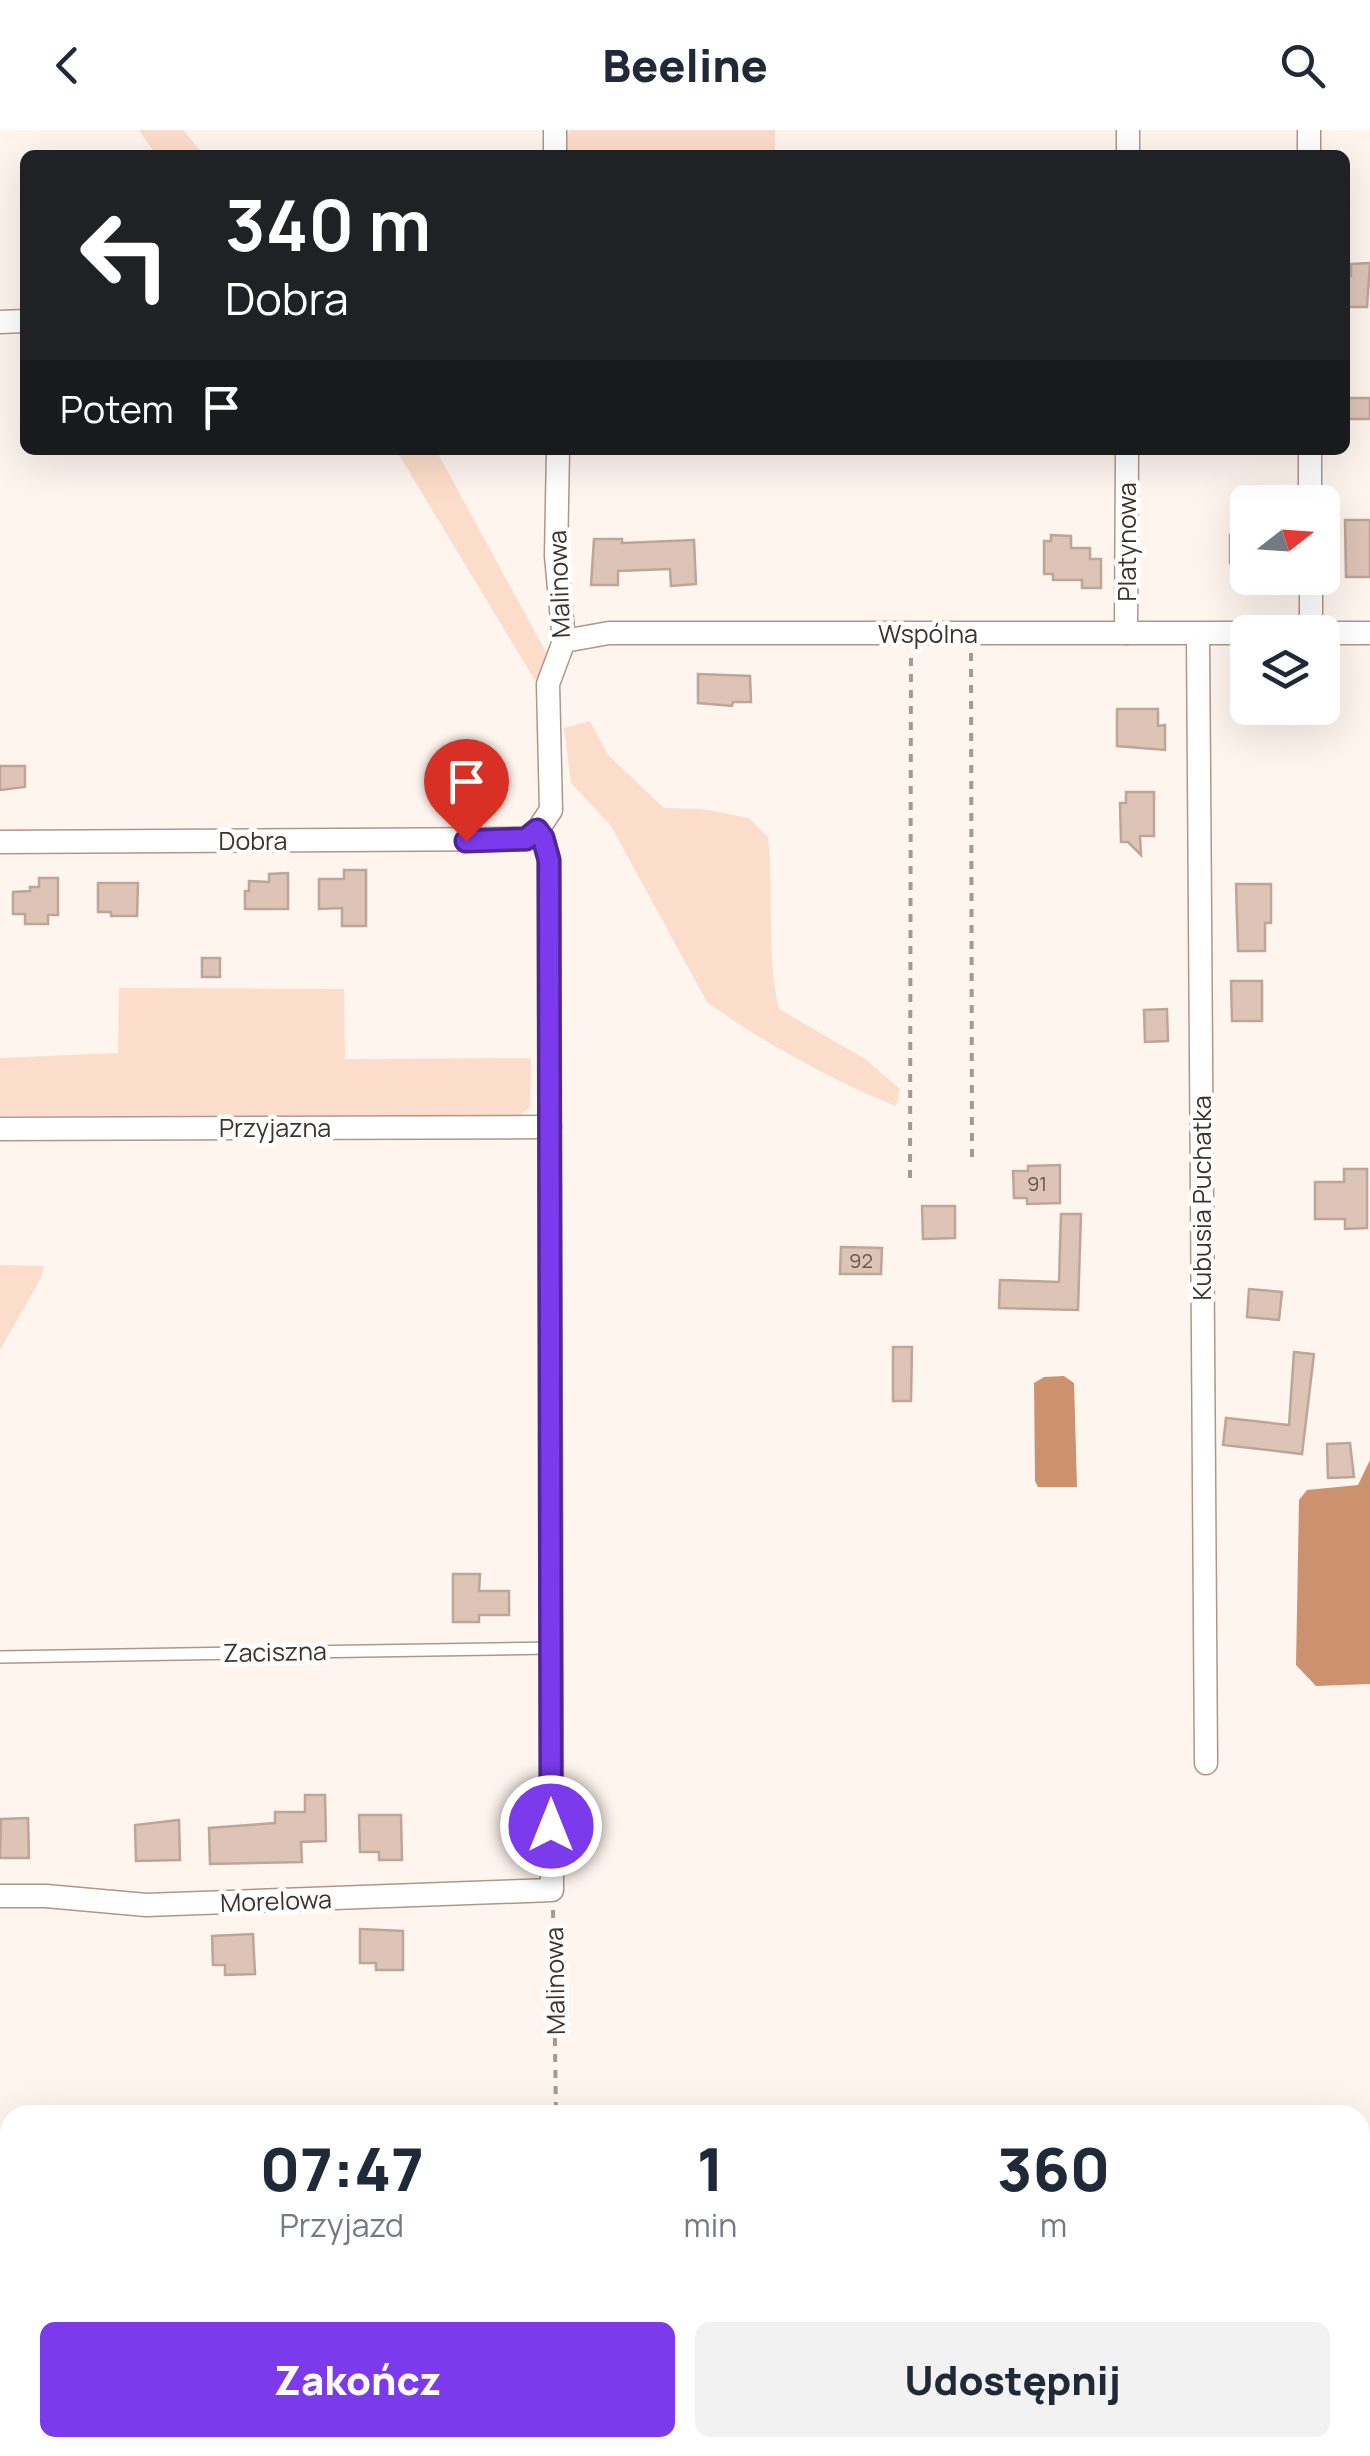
<!DOCTYPE html>
<html lang="pl">
<head>
<meta charset="utf-8">
<style>
	body { margin:0; font-family:Manrope,sans-serif; background:#f2f2f3; color:#1f2937; height:100vh; display:flex; flex-direction:column; font-size:38px; white-space:nowrap }
	* { box-sizing:border-box; margin:0 }
	p { font-size:32px; color:#747a83 }
	.icon { flex:none; width:55px; height:55px; fill:none; stroke:currentColor; stroke-width:2; stroke-linecap:round; stroke-linejoin:round }
	.map { position:relative; flex:1; overflow:hidden }
	.side { position:absolute; left:0px; top:1975px; width:1370px; height:352px; display:flex; flex-direction:column; background:#fff; border-radius:30px 30px 0 0; box-shadow:0 10px 40px #0002 }
	.side>* { flex:none }
	.top-card { position:absolute; left:20px; top:20px; width:1330px; height:305px; border-radius:15px; box-shadow:0 10px 40px #0002; background:#202124; color:#fff; overflow:hidden }
	.needle { width:65px; rotate:73deg }
	.buttons { position:absolute; left:1230px; top:355px; display:grid; gap:20px }
	.buttons a { display:grid; place-items:center; width:110px; height:110px; border-radius:15px; background:#fff; box-shadow:0 10px 40px #0002; font-size:50px }
	.pin { position:absolute; display:grid; place-items:center; width:85px; height:85px; color:#fff; margin:-102px -42px; border-radius:50% 50% 50% 0; rotate:-45deg; box-shadow:0 0 10px #0007 }
	.pin .icon { rotate:45deg }
	.me { position:absolute; width:110px; margin:-55px; rotate:0deg; stroke-linejoin:round; filter:drop-shadow(0 0 8px #0008) }
	.turn { display:flex; align-items:center; gap:35px; height:210px; padding:0 40px; font-size:45px }
	.turn .icon { width:130px; height:130px; stroke-width:2.5 }
	.turn b { display:block; font-size:70px; line-height:85px }
	.then { display:flex; align-items:center; height:95px; padding:0 40px; background:#0003; gap:20px; font-size:38px }
	.eta { display:flex; justify-content:space-evenly; align-items:center; height:170px; text-align:center }
	.eta b { font-size:60px; font-weight:800; line-height:70px }
	.button { display:flex; gap:20px; margin-top:auto; padding:20px 40px }
	.button a { flex:1; height:115px; border-radius:15px; background:#7c3aed; color:#fff; font-size:40px; font-weight:800; line-height:115px; text-align:center }
	.button a+a { background:#f2f2f3; color:#1f2937 }
	header { display:flex; justify-content:space-between; align-items:center; height:130px; padding:0 40px; background:#fff; font-size:45px; font-weight:800 }
	.map>svg:first-child { display:block }
	.green { fill:#fcdcca }
	.water { fill:#cc916e }
	.lines { fill:none; stroke-linecap:round; stroke-linejoin:round }
	.stream { stroke:#cc916e; stroke-width:6 }
	.building { fill:#ddc4b6; stroke:#bda597; stroke-width:2.5 }
	.lane-casing { stroke:#ae9789; stroke-width:14 }
	.street-casing { stroke:#ae9789; stroke-width:25 }
	.path { stroke:#a49a94; stroke-width:4; stroke-dasharray:8 8; stroke-linecap:butt }
	.lane { stroke:#fff; stroke-width:11 }
	.street { stroke:#fff; stroke-width:22 }
	.route-casing { stroke:#51269a; stroke-width:25 }
	.route { stroke:#7c3aed; stroke-width:18 }
	.labels { text-anchor:middle; stroke-width:9; stroke-linejoin:round; paint-order:stroke }
	.number-label { font-size:20px; fill:#64574f }
	.street-label { font-size:25px; fill:#3c332d; stroke:#fff }
</style>
</head>
<body>
<header><svg class="icon" aria-label="back" viewBox="0 0 24 24"><path d="M15 5l-7 7 7 7"/></svg>Beeline<svg class="icon" aria-label="search" viewBox="0 0 24 24"><circle cx="10" cy="10" r="6"/><path d="M15 15l6 6"/></svg></header>
<div class="map">
<svg width="1370" height="2326" viewBox="0 0 1370 2326">
	<rect width="100%" height="100%" fill="#fff5ef"/>
	<g class="green">
		<path d="M 139,0 L 183,0 L 204,25 L 156,25 Z"/>
		<path d="M 570,0 L 775,0 L 775,25 L 566,25 L 566,4 Z"/>
		<path d="M 396,320 L 436,320 L 546,522 L 539,557 Z"/>
		<path d="M 590,591 L 608,625 L 664,678 L 702,679 L 749,688 L 768,707 C 774,765 766,822 779,879 L 865,929 L 900,959 L 896,976 C 835,952 760,911 707,872 L 611,696 L 571,653 L 564,598 Z"/>
		<path d="M 119,858 L 344,859 L 345,929 L 531,928 L 530,977 L 520,985 L 0,986 L 0,928 L 118,923 Z"/>
		<path d="M 0,1135 L 44,1136 L 41,1148 L 0,1220 Z"/>
	</g>
	<g class="water">
		<path d="M 1064,1246 L 1074,1253 L 1077,1357 L 1038,1357 L 1035,1351 L 1034,1253 L 1044,1247 Z"/>
		<path d="M 1370,1330 L 1370,1554 L 1316,1556 L 1296,1535 L 1299,1370 L 1307,1360 L 1358,1355 Z"/>
	</g>
	<g class="lines">
		<g class="stream">
			<path d="M 1360,2313 L 1370,2312"/>
			<path d="M 1272,2326 L 1331,2318"/>
		</g>
	</g>
	<g class="building">
		<path d="M 1370,133 L 1367,177 L 1347,177 L 1346,146 L 1351,146 L 1351,134 Z"/>
		<path d="M 1345,268 L 1370,268 L 1370,289 L 1346,289 Z"/>
		<path d="M 1345,390 L 1370,390 L 1370,447 L 1346,447 Z"/>
		<path d="M 1051,405 L 1071,406 L 1071,418 L 1090,418 L 1090,429 L 1101,429 L 1101,458 L 1082,458 L 1082,450 L 1053,450 L 1053,444 L 1044,444 L 1044,411 L 1051,411 Z"/>
		<rect x="1230" y="405" width="18" height="28"/>
		<path d="M 594,409 L 622,409 L 622,413 L 694,410 L 696,454 L 671,456 L 670,439 L 618,441 L 618,455 L 591,455 Z"/>
		<path d="M 698,544 L 750,546 L 751,572 L 733,572 L 732,576 L 698,573 Z"/>
		<path d="M 1117,579 L 1158,579 L 1158,596 L 1165,595 L 1165,620 L 1117,616 Z"/>
		<path d="M 0,636 L 25,636 L 25,657 L 0,660 Z"/>
		<path d="M 1126,662 L 1154,662 L 1154,706 L 1140,706 L 1141,725 L 1128,712 L 1121,712 L 1120,673 L 1126,673 Z"/>
		<path d="M 344,740 L 366,740 L 366,796 L 342,796 L 342,778 L 319,779 L 319,749 L 344,749 Z"/>
		<path d="M 288,743 L 288,779 L 245,779 L 245,761 L 249,761 L 249,751 L 269,752 L 269,744 Z"/>
		<path d="M 39,748 L 58,748 L 58,785 L 48,785 L 48,794 L 25,794 L 25,784 L 13,784 L 13,762 L 30,761 L 30,757 L 39,757 Z"/>
		<path d="M 98,753 L 138,753 L 137,786 L 111,786 L 111,782 L 98,782 Z"/>
		<path d="M 1236,754 L 1271,754 L 1271,793 L 1265,793 L 1265,821 L 1238,821 Z"/>
		<rect x="202" y="828" width="18" height="19"/>
		<path d="M 1231,851 L 1262,851 L 1262,891 L 1232,891 Z"/>
		<path d="M 1167,879 L 1168,911 L 1145,912 L 1144,880 Z"/>
		<path d="M 1060,1035 L 1060,1073 L 1027,1074 L 1027,1068 L 1014,1068 L 1013,1041 L 1028,1041 L 1028,1036 Z"/>
		<path d="M 1344,1039 L 1367,1039 L 1367,1098 L 1345,1099 L 1345,1089 L 1315,1089 L 1315,1052 L 1344,1052 Z"/>
		<path d="M 922,1076 L 955,1076 L 955,1108 L 923,1109 Z"/>
		<path d="M 1061,1084 L 1081,1084 L 1078,1180 L 999,1178 L 1000,1150 L 1059,1152 Z"/>
		<path d="M 841,1117 L 882,1118 L 881,1144 L 840,1144 Z"/>
		<path d="M 1249,1159 L 1282,1162 L 1279,1190 L 1247,1187 Z"/>
		<path d="M 893,1217 L 912,1217 L 911,1271 L 893,1271 Z"/>
		<path d="M 1294,1222 L 1314,1224 L 1302,1324 L 1223,1315 L 1226,1288 L 1289,1295 Z"/>
		<path d="M 1350,1313 L 1354,1347 L 1328,1348 L 1327,1314 Z"/>
		<path d="M 453,1444 L 480,1444 L 479,1461 L 509,1461 L 509,1485 L 479,1485 L 479,1492 L 453,1492 Z"/>
		<path d="M 305,1665 L 325,1665 L 326,1711 L 301,1712 L 302,1732 L 210,1734 L 209,1698 L 275,1693 L 275,1682 L 305,1682 Z"/>
		<path d="M 359,1685 L 401,1685 L 402,1730 L 379,1730 L 379,1722 L 360,1722 Z"/>
		<path d="M 28,1688 L 29,1728 L 0,1728 L 1,1689 Z"/>
		<path d="M 179,1690 L 180,1730 L 136,1731 L 135,1695 Z"/>
		<path d="M 360,1799 L 403,1801 L 403,1840 L 376,1840 L 376,1833 L 360,1833 Z"/>
		<path d="M 253,1804 L 255,1844 L 225,1845 L 225,1835 L 213,1835 L 212,1806 Z"/>
	</g>
	<g class="lines">
		<g class="lane-casing">
			<g id="lane">
				<path d="M 0,1527 L 551,1518"/>
				<path d="M 1360,2097 L 1370,2094"/>
			</g>
		</g>
		<g class="street-casing">
			<g id="street">
				<path d="M 555,0 L 555,25"/>
				<path d="M 1309,0 L 1309,25"/>
				<path d="M 1128,25 L 1128,0"/>
				<path d="M 0,192 L 25,191"/>
				<path d="M 1310,320 L 1310,372"/>
				<path d="M 1311,448 L 1311,502"/>
				<path d="M 1126,503 L 1127,320"/>
				<path d="M 1322,503 L 1370,503"/>
				<path d="M 1198,504 L 1206,1633"/>
				<path d="M 564,511 L 609,503 L 1248,503"/>
				<path d="M 0,712 L 526,709 L 537,701 L 551,680 L 548,554 L 564,511 L 556,426 L 558,320"/>
				<path d="M 0,999 L 550,997"/>
				<path d="M 0,1766 L 46,1766 L 146,1775 L 552,1760 L 549,730 L 543,708 L 537,701"/>
			</g>
		</g>
		<g class="path">
			<path d="M 971,523 L 972,1033"/>
			<path d="M 910,1048 L 911,524"/>
			<path d="M 553,1780 L 556,1985"/>
		</g>
		<use href="#lane" class="lane"/>
		<use href="#street" class="street"/>
	</g>
	<g class="lines">
		<g class="route-casing">
			<path id="route" d="M 466,711 L 526,709 L 537,700 L 543,708 L 549,730 L 551,1696"/>
		</g>
		<use href="#route" class="route"/>
	</g>
	<g class="labels">
		<g class="number-label">
			<text x="1037" y="1061">91</text>
			<text x="861" y="1138">92</text>
		</g>
		<g class="street-label">
			<text transform="translate(1127 412) rotate(-90)" y="9">Platynowa</text>
			<text transform="translate(559 454) rotate(-92)" y="9">Malinowa</text>
			<text x="928" y="513">Wspólna</text>
			<text x="253" y="720">Dobra</text>
			<text x="275" y="1007">Przyjazna</text>
			<text transform="translate(1202 1068) rotate(-90)" y="9">Kubusia Puchatka</text>
			<text transform="translate(275 1522) rotate(-1)" y="9">Zaciszna</text>
			<text transform="translate(276 1771) rotate(-2)" y="9">Morelowa</text>
			<text transform="translate(555 1851) rotate(-91)" y="9">Malinowa</text>
		</g>
	</g>
</svg>
<div class="buttons">
<a><svg class="needle" viewBox="-14 -14 28 28"><path d="M0-13l5 13h-10z" fill="#e53935"/><path d="M0 13l5-13h-10z" fill="#747a83"/></svg></a>
<a><svg class="icon" aria-label="layers" viewBox="0 0 24 24"><path d="M12 4l9 5-9 5-9-5zM3 14l9 5 9-5"/></svg></a>
</div>
<div class="pin" style="left:466px;top:711px;background:#d93025"><svg class="icon" aria-label="arrive" viewBox="0 0 24 24"><path d="M6 21V4h12l-3 4 3 4H6"/></svg></div>
<svg class="me" style="left:551px;top:1696px" viewBox="-20 -20 40 40"><circle r="17" fill="#7c3aed" stroke="#fff" stroke-width="3"/><path d="M0-11L8 9 0 5-8 9z" fill="#fff"/></svg>
<div class="top-card">
<div class="turn"><svg class="icon" aria-label="left" viewBox="0 0 24 24"><path d="M17 20v-9H6M10 6l-5 5 5 5"/></svg><div><b>340 m</b>Dobra</div></div>
<div class="then">Potem<svg class="icon" aria-label="arrive" viewBox="0 0 24 24"><path d="M6 21V4h12l-3 4 3 4H6"/></svg></div>
</div>
<section class="side">
<div class="eta">
<div><b>07:47</b><p>Przyjazd</p></div>
<div><b>1</b><p>min</p></div>
<div><b>360</b><p>m</p></div>
</div>
<div class="button"><a>Zakończ</a><a>Udostępnij</a></div>
</section>
</div>
</body>
</html>
